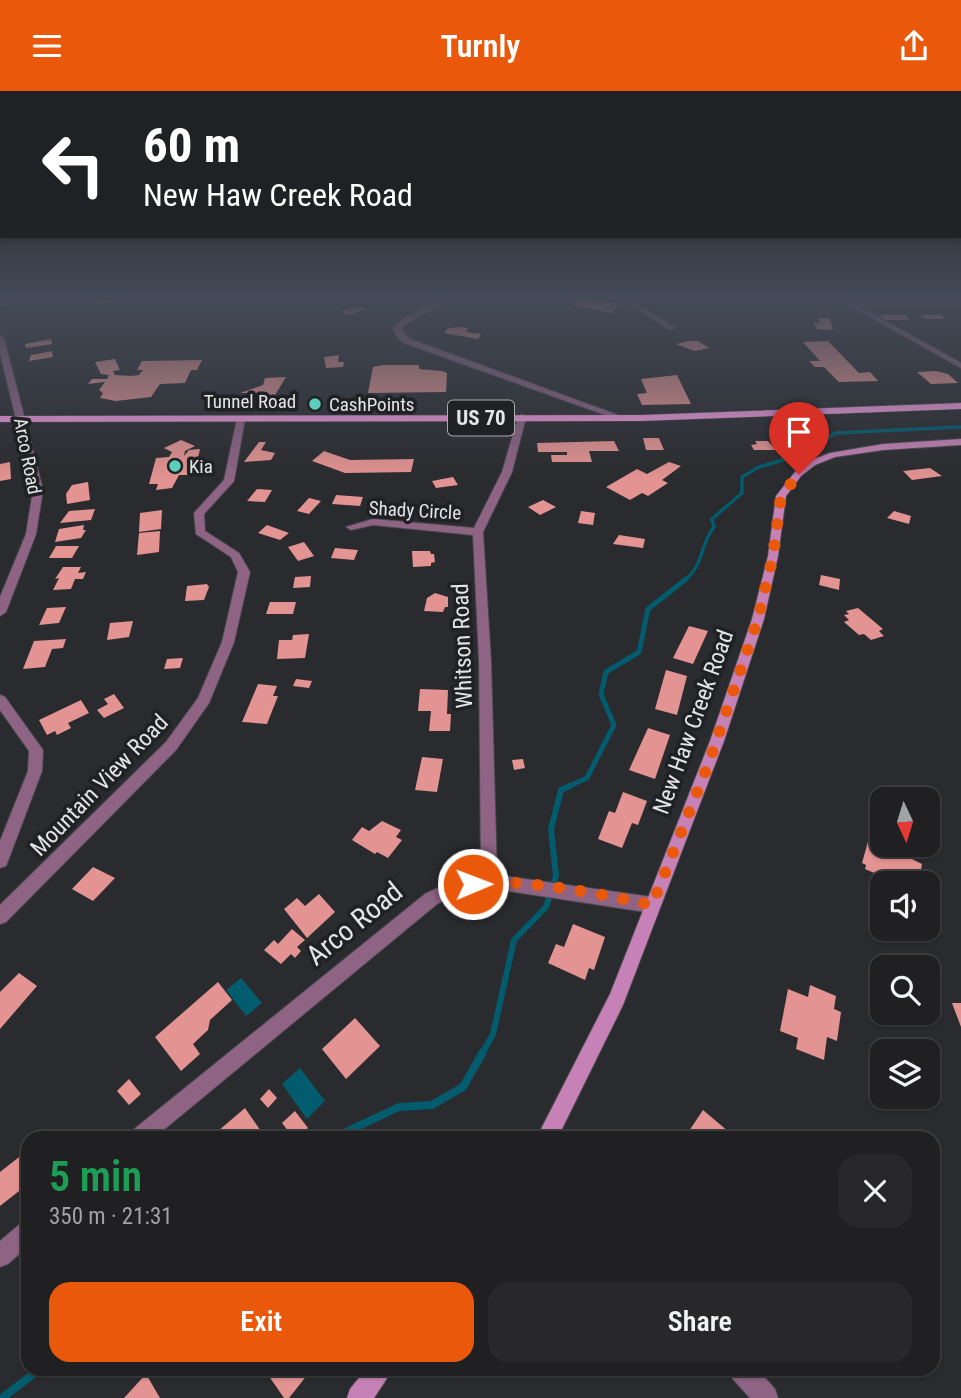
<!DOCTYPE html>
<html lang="en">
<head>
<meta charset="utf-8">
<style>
	body { margin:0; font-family:"Roboto Condensed",sans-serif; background:#28282a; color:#f1f3f6; height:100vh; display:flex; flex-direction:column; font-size:26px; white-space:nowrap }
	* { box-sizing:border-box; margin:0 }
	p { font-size:23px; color:#a2a3a5 }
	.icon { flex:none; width:38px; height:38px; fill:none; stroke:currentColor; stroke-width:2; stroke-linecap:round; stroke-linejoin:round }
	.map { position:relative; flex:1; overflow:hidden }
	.drawer { position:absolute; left:21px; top:1040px; width:919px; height:245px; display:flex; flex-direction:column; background:#202022; border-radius:21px; box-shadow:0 2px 5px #0004,0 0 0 2px #3d3e40 }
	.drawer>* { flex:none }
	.guide { position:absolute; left:0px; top:0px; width:962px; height:147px; box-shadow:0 2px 5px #0004,0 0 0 2px #3d3e40; background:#202124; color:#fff; overflow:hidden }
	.needle { width:46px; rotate:176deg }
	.buttons { position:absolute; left:870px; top:696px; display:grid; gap:14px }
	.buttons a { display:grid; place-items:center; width:70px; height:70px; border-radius:14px; background:#202022; box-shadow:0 2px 5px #0004,0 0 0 2px #3d3e40; font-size:35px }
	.pin { position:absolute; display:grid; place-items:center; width:60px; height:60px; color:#fff; margin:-72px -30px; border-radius:50% 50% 50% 0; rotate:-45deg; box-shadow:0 0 7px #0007 }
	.pin .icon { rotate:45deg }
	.me { position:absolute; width:77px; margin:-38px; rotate:89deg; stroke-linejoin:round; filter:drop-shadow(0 0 5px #0008) }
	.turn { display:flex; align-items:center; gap:24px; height:147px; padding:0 28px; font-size:32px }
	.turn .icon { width:91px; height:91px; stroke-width:2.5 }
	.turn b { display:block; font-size:49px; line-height:60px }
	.round { display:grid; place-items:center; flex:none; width:74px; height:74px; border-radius:21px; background:#28282a }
	.head { display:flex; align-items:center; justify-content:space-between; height:119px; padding:0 28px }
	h1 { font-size:42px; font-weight:600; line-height:52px; color:#1e9e55 }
	.button { display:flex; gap:14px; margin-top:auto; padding:14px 28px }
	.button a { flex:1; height:80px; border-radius:21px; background:#ea580c; color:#fff; font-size:28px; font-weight:600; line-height:80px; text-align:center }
	.button a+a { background:#28282a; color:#f1f3f6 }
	header { display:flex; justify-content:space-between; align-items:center; height:91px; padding:0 28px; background:#ea580c; color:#fff; font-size:32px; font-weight:600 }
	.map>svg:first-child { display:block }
	.water { fill:#025c6e }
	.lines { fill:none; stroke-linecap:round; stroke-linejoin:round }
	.stream-far3 { stroke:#025c6e; stroke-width:3.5 }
	.stream-far2 { stroke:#025c6e; stroke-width:5 }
	.stream-far1 { stroke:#025c6e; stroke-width:6 }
	.stream { stroke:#025c6e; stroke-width:8 }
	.building { fill:#e39391 }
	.street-casing { stroke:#48494c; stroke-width:2 }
	.secondary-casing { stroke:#48494c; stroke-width:2 }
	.primary-casing { stroke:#48494c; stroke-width:1 }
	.street { fill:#8e6384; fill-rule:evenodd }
	.secondary { fill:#c682b6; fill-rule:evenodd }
	.primary { fill:#f19add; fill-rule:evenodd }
	.route { stroke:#ea580c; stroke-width:12; stroke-dasharray:0 21.6 }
	.poi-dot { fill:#5ccebb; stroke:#202124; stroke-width:2.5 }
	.labels { text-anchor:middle; stroke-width:7; stroke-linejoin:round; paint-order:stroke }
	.far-street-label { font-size:19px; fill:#e4e5e7; stroke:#202124 }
	.far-poi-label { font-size:19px; fill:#e4e5e7; stroke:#202124; text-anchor:start }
	.shield { fill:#202124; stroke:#a9aaac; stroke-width:2 }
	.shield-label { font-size:21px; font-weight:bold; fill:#e4e5e7 }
	.street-label { font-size:23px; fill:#e4e5e7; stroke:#202124 }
	.near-street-label { font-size:28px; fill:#e4e5e7; stroke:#202124 }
</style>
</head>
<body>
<header><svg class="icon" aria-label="menu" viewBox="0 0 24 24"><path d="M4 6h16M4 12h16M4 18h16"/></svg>Turnly<svg class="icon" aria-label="share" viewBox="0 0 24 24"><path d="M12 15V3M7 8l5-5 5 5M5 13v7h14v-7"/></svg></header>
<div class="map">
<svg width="961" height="1307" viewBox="0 0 961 1307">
	<rect width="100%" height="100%" fill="#2a2b2e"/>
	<g class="water">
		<path d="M 241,887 L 262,912 L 246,925 L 226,899 Z"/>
		<path d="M 300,977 L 325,1010 L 307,1028 L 282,993 Z"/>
	</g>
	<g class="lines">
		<path class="stream-far3" d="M 684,490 C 705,473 699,455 714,436 L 712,428 L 742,402 L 742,386 L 759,376 L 806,362 L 835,342 L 961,336"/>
		<path class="stream-far2" d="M 567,696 L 587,687 L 614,634 L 601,603 L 606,581 L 639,561 L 648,518 L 686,488"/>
		<path class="stream-far1" d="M 482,963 L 493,943 L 514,849 L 546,816 L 556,785 L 551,738 L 561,699 L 570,695"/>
		<g class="stream">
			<path d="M 335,1046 L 399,1016 L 432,1014 L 463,996 L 483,961"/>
			<path d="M 2,1307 L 40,1278"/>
		</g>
	</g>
	<g class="building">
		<path d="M 119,207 L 118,211 L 92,213 L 93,209 L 99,207 Z"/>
		<path d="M 571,207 L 586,207 L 620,213 L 612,222 L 574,215 L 572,211 L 578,209 Z"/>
		<path d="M 358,216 L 368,218 L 348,224 L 341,220 Z"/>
		<path d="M 940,223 L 946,228 L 925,228 L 919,224 Z"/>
		<path d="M 880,224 L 905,224 L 910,229 L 884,229 Z"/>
		<path d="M 817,227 L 830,227 L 833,239 L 817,238 L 814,232 L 820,232 Z"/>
		<path d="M 460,236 L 468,237 L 466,241 L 481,243 L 478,248 L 444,242 L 448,237 Z"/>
		<path d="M 51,248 L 52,253 L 26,257 L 25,253 Z"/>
		<path d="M 689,250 L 698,250 L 709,257 L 694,260 L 676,253 Z"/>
		<path d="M 828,250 L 859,282 L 870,281 L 878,290 L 839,291 L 824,276 L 815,276 L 809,270 L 820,270 L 803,251 Z"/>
		<path d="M 52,260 L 53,266 L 29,270 L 31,264 Z"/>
		<path d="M 339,264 L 338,271 L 344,271 L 343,276 L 326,277 L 324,266 Z"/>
		<path d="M 115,268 L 120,279 L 113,280 L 115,284 L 131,285 L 139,284 L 143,279 L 137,279 L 142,270 L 202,269 L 197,279 L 191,279 L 185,292 L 160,293 L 151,306 L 116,310 L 100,307 L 103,302 L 99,299 L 105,291 L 88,293 L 92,288 L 107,288 L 109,284 L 101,283 L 95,271 Z"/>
		<path d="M 383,274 L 419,274 L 419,278 L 442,280 L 447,282 L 446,301 L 368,302 L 373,276 Z"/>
		<path d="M 936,280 L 948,283 L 958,292 L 931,293 L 917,281 Z"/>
		<path d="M 677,284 L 691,313 L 642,314 L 637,303 L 647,302 L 641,288 Z"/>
		<path d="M 286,286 L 275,304 L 260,306 L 261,302 L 240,302 L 263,294 L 265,287 Z"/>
		<path d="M 643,347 L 659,347 L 664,359 L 646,359 Z"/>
		<path d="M 181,349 L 195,355 L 185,360 L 184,365 L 189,359 L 200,358 L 194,384 L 179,384 L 172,397 L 156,399 L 158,393 L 149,393 L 156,367 L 169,366 L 172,361 L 164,357 Z"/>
		<path d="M 614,350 L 619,360 L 589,360 L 592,371 L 552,371 L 551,364 L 567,364 L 567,361 L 538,361 L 537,352 Z"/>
		<path d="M 755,350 L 768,350 L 776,359 L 754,359 L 751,354 L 757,353 Z"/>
		<path d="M 259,351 L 266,351 L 261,359 L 275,362 L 271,369 L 244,371 Z"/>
		<path d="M 324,360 L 350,369 L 414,368 L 411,381 L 345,382 L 312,370 Z"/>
		<path d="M 10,371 L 11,388 L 0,390 L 0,373 Z"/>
		<path d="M 669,371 L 681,375 L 662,389 L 668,392 L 648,405 L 642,402 L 630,409 L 606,396 L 637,378 L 647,383 Z"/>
		<path d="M 930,377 L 942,385 L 912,389 L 903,380 Z"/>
		<path d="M 453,386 L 458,394 L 436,397 L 432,390 Z"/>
		<path d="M 88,391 L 90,409 L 67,413 L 66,403 L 72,394 Z"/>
		<path d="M 257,398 L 272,399 L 265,411 L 247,410 Z"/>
		<path d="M 336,404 L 363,406 L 360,415 L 332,413 Z"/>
		<path d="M 309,407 L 321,410 L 309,423 L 297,420 Z"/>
		<path d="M 543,409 L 556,416 L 540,424 L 528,416 Z"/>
		<path d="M 384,415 L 411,416 L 408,425 L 395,427 L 381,424 Z"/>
		<path d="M 95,418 L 91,429 L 60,432 L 69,420 Z"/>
		<path d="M 162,419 L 161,438 L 139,441 L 140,422 Z"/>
		<path d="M 426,419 L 454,421 L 452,430 L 423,428 Z"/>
		<path d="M 581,420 L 595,422 L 593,434 L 578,432 Z"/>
		<path d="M 894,420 L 911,425 L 909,433 L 887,427 Z"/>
		<path d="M 84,434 L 83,439 L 86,439 L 81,447 L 55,451 L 59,438 Z"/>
		<path d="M 267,434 L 289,442 L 280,449 L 258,442 Z"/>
		<path d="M 160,440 L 159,461 L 137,464 L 139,442 Z"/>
		<path d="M 619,444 L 645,448 L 643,457 L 613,453 Z"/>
		<path d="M 304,451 L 314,465 L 298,470 L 288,456 Z"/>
		<path d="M 56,455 L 79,455 L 72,467 L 49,467 Z"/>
		<path d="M 335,457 L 358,459 L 354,469 L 331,467 Z"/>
		<path d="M 412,460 L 430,460 L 431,463 L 434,463 L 435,471 L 431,472 L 431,475 L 413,476 Z"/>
		<path d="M 63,476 L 81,476 L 78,482 L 86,481 L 83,488 L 75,488 L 71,498 L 53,499 L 59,487 L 55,488 Z"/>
		<path d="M 821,484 L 840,488 L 839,499 L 819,494 Z"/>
		<path d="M 311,485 L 310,496 L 293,497 L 295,486 Z"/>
		<path d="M 207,493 L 209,496 L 204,509 L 185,510 L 187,495 Z"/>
		<path d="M 435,502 L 448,506 L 448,516 L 445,516 L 443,521 L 424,520 L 427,507 Z"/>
		<path d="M 270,511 L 296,511 L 293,523 L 266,523 Z"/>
		<path d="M 66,516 L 59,532 L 39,534 L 47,517 Z"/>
		<path d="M 858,517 L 883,538 L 879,540 L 884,545 L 871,549 L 864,543 L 859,544 L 844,531 L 849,529 L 844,524 L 849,523 L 846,520 Z"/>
		<path d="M 133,530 L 129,546 L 107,549 L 110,532 Z"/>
		<path d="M 689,535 L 708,540 L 693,573 L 673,567 Z"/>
		<path d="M 309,543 L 305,567 L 277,568 L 279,549 L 292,549 L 293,544 Z"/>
		<path d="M 66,548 L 63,557 L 52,558 L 45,576 L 23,578 L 34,550 Z"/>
		<path d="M 183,567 L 180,577 L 164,578 L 167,568 Z"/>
		<path d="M 666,579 L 687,585 L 677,624 L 655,618 Z"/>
		<path d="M 296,588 L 312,590 L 309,597 L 293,595 Z"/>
		<path d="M 258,593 L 277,595 L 273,605 L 278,605 L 267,633 L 242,631 Z"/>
		<path d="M 420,598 L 448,599 L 447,623 L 451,623 L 450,640 L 429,640 L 431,620 L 418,620 Z"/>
		<path d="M 114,603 L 124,617 L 104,627 L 97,619 L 108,613 L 104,608 Z"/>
		<path d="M 81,609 L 89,622 L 68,632 L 71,637 L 57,644 L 55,640 L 47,644 L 39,629 Z"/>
		<path d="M 648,637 L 670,644 L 655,688 L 629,679 Z"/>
		<path d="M 422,666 L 443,668 L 437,701 L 415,699 Z"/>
		<path d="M 523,668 L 525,677 L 514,679 L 512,669 Z"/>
		<path d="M 623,701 L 647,710 L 638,734 L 632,732 L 622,757 L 598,748 L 609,720 L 615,722 Z"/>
		<path d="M 382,730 L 401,739 L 396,746 L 402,749 L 388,767 L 377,761 L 375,763 L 352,749 L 362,736 L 369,740 Z"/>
		<path d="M 869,747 L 922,773 L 921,779 L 929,783 L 927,793 L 877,793 L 879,784 L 865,778 L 866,774 L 862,772 Z"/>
		<path d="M 93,776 L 115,787 L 93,810 L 72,798 Z"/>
		<path d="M 319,803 L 335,821 L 307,847 L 284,818 L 297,807 L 305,815 Z"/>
		<path d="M 573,833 L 605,846 L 594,879 L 589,877 L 585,889 L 548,872 L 556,853 L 564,856 Z"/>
		<path d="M 292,838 L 305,849 L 297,856 L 301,860 L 295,867 L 291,863 L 281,873 L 264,859 L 274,849 L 278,853 Z"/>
		<path d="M 19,882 L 37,895 L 0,938 L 0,901 Z"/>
		<path d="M 218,891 L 232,909 L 210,929 L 208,939 L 193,953 L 200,963 L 181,980 L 155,946 Z"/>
		<path d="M 810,894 L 836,905 L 834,918 L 841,921 L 837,950 L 827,946 L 824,969 L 796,958 L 798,947 L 780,940 L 788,898 L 808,906 Z"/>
		<path d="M 952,912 L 961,912 L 961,936 Z"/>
		<path d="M 355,927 L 380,955 L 346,988 L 322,958 Z"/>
		<path d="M 129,988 L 141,1003 L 129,1014 L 117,1000 Z"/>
		<path d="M 269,998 L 277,1007 L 268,1017 L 260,1008 Z"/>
		<path d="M 245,1017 L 265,1046 L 211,1046 Z"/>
		<path d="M 703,1019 L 729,1041 L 731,1046 L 685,1046 Z"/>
		<path d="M 295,1020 L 308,1037 L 297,1046 L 293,1046 L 282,1032 Z"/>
		<path d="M 28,1059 L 28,1093 L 0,1115 L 0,1081 Z"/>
		<path d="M 264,1278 L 312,1278 L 289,1307 L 284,1307 Z"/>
		<path d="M 146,1283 L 160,1307 L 124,1307 Z"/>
	</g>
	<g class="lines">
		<g class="street-casing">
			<g id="street">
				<path d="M 446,207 L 453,207 L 405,234 L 401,237 L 410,248 L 626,327 L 619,329 L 404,252 L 397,246 L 393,237 L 406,226 Z"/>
				<path d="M 621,207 L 628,207 L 676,237 L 669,239 Z"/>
				<path d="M 845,207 L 851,207 L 854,212 L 961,210 L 961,214 L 861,216 L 961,272 L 961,277 L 850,215 Z"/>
				<path d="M 0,245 L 4,247 L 43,399 L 36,443 L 6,521 L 0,525 L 0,506 L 26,443 L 33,399 L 0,262 Z"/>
				<path d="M 522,323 L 526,326 L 512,381 L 483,441 L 491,570 L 497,784 L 652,806 L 658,809 L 660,814 L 658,819 L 652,822 L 489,797 L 459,802 L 437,813 L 155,1046 L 130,1046 L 133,1039 L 425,803 L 457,788 L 481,784 L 479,570 L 473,444 L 373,434 L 351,439 L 346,436 L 373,428 L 474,437 L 502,381 L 518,326 Z"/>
				<path d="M 241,325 L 245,328 L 234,390 L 204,423 L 205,440 L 239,462 L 250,481 L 234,551 L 209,612 L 176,659 L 6,831 L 0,833 L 0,814 L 166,651 L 198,607 L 222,551 L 238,481 L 231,466 L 196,443 L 194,422 L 224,389 L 237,328 Z"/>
				<path d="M 0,604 L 5,606 L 43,659 L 42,680 L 8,770 L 6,775 L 0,777 L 0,750 L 28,680 L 29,660 L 0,619 Z"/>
				<path d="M 28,1130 L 28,1155 L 8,1173 L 0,1176 L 0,1150 L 20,1133 Z"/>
				<path d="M 729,1278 L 757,1278 L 775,1298 L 778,1307 L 750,1307 L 732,1287 Z"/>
			</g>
		</g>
		<g class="secondary-casing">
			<g id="secondary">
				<path d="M 15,207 L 24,207 L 0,215 L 0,211 Z"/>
				<path d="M 961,348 L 961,354 L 883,359 L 835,366 L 815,374 L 801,385 L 786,405 L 778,465 L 764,528 L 724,650 L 623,914 L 558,1046 L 537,1046 L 610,903 L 710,650 L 752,528 L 768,465 L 776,405 L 795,381 L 809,370 L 830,362 L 883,353 Z"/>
				<path d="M 366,1278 L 393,1278 L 374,1307 L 347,1307 L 350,1298 Z"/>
			</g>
		</g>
		<g class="primary-casing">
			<path id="primary" d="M 961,312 L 961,318 L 641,330 L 0,331 L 0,325 L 641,324 Z"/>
		</g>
		<use href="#street" class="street"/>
		<use href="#secondary" class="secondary"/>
		<use href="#primary" class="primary"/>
	</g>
	<linearGradient id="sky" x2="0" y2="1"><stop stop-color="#171819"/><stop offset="0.53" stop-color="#444a57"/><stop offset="1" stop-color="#444a57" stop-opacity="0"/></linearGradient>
	<rect width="961" height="389" fill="url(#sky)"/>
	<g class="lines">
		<path class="route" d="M 473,793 C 519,786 605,804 652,814 L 708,674 L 758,528 L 773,465 L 781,405 L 799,383"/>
	</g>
	<g class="poi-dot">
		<circle cx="315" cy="313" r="7"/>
		<circle cx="175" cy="375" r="7"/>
	</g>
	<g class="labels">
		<g class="far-street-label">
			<text x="250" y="317">Tunnel Road</text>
			<text transform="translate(28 365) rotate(79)" y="7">Arco Road</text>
			<text transform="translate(415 419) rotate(3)" y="7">Shady Circle</text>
		</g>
		<g class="far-poi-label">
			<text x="329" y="320">CashPoints</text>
			<text x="189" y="382">Kia</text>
		</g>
		<rect class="shield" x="448" y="309.5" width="66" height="35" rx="5"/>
		<g class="shield-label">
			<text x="481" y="334">US 70</text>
		</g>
		<g class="street-label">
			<text transform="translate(462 555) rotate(-92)" y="8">Whitson Road</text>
			<text transform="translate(693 631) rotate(-70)" y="8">New Haw Creek Road</text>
			<text transform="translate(99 694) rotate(-46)" y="8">Mountain View Road</text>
		</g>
		<g class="near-street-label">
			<text transform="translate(354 832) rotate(-39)" y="10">Arco Road</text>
		</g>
	</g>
</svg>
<div class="buttons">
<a><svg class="needle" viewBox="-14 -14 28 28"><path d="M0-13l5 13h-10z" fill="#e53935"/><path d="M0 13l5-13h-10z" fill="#a2a3a5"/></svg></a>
<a><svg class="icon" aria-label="sound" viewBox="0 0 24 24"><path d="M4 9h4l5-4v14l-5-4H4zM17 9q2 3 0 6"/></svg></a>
<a><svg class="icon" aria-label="search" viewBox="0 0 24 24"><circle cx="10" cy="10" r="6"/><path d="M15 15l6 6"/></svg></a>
<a><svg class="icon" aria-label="layers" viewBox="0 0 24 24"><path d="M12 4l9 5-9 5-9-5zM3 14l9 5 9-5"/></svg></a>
</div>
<div class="pin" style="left:799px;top:383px;background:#d93025"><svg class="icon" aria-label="arrive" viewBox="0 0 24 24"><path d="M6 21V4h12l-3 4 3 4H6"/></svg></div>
<svg class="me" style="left:473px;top:793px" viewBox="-20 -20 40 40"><circle r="17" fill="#ea580c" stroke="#fff" stroke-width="3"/><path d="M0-11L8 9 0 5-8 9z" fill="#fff"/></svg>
<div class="guide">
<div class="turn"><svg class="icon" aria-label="left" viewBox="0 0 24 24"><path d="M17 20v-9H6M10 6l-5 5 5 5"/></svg><div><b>60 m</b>New Haw Creek Road</div></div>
</div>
<section class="drawer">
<div class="head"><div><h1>5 min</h1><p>350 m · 21:31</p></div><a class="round"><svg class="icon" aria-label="close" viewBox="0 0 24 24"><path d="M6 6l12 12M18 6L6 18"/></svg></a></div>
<div class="button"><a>Exit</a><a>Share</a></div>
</section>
</div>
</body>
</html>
